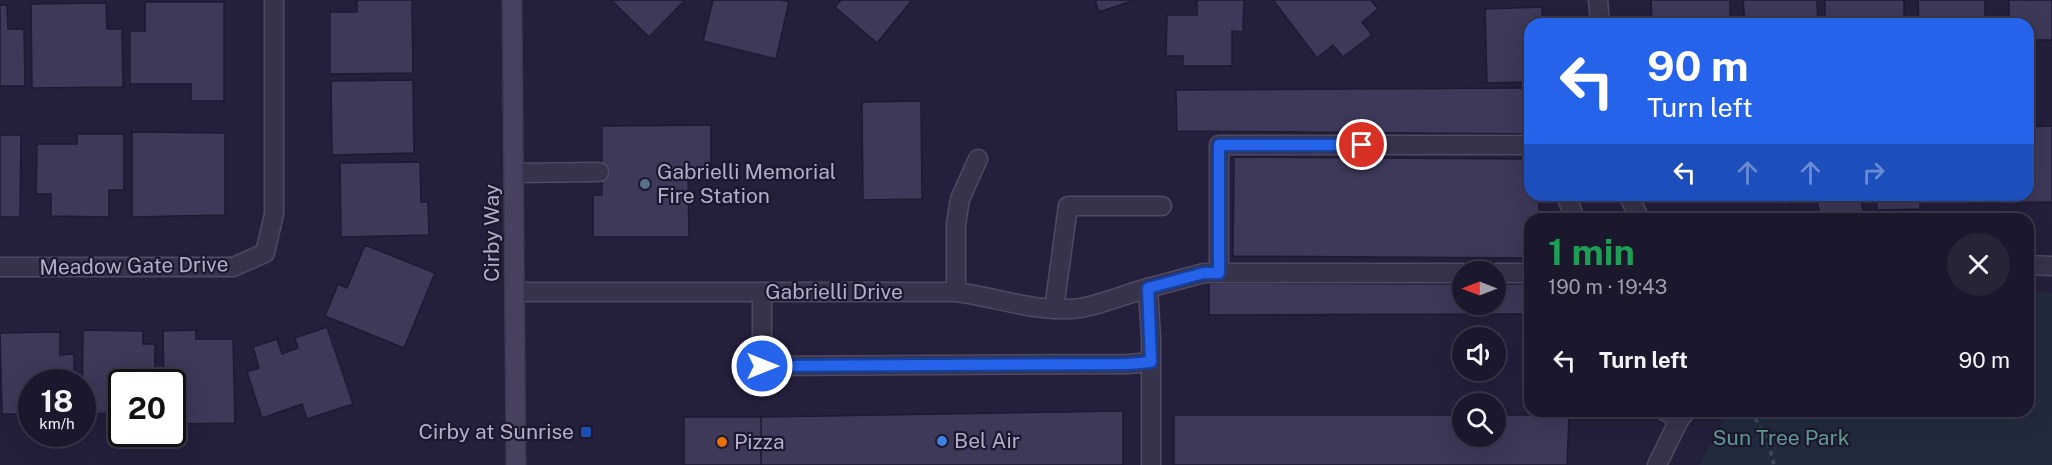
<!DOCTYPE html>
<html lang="en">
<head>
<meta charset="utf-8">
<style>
	body { margin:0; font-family:"Public Sans",sans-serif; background:#282438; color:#f1f3f6; height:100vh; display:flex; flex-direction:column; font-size:22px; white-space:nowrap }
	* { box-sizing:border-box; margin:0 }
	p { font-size:20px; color:#a09fa9 }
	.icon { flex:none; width:33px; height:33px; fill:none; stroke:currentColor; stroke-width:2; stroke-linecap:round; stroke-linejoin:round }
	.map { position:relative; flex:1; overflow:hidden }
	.panel { position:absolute; left:1524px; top:213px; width:510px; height:204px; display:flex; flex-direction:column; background:#1b172c; border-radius:18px; box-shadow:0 6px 24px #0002,0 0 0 2px #393648 }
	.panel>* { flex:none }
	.hud { position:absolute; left:1524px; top:18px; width:510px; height:183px; border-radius:18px; box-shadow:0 6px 24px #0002,0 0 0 2px #393648; background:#2563eb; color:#fff; overflow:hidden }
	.needle { width:39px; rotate:270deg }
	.tools { position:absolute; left:1452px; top:261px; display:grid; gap:12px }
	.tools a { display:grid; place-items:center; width:54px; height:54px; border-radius:50%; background:#1b172c; box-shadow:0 6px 24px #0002,0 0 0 2px #393648; font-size:30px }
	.speed { position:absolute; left:18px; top:369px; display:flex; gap:12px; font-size:30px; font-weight:700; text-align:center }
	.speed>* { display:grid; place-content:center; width:78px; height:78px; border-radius:50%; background:#1b172c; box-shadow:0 6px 24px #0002,0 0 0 2px #393648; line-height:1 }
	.speed small { font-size:15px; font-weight:400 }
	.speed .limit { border:3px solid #111; border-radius:9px; background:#fff; color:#111 }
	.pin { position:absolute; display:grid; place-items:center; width:51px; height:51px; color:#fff; margin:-26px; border:3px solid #fff; border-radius:50%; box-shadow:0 2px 6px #0007 }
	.me { position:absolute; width:66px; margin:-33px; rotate:90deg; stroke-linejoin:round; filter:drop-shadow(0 0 4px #0008) }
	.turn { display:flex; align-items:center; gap:21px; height:126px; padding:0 24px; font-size:27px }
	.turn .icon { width:78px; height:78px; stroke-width:2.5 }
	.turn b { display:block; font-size:42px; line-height:51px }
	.lanes { display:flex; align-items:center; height:57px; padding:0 24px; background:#0003; justify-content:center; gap:30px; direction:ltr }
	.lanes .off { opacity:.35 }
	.round { display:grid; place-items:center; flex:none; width:63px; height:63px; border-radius:32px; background:#282438 }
	.overview { display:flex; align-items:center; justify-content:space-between; height:102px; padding:0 24px }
	h1 { font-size:36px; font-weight:700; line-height:45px; color:#1e9e55 }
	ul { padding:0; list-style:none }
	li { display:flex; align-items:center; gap:18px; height:90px; padding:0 24px }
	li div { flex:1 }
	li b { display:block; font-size:22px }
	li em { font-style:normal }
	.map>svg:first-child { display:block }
	.green { fill:#222b3e }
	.building { fill:#3e3859; stroke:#1e1a32; stroke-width:1.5 }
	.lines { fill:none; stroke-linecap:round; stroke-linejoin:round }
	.lane-casing { stroke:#4f4a63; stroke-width:21 }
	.street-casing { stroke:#4f4a63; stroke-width:21 }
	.secondary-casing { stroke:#3d3951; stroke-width:21 }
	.path { stroke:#3f4659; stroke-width:4; stroke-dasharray:4.5 4.5; stroke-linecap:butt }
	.lane { stroke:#37334b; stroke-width:18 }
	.street { stroke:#37334b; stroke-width:18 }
	.secondary { stroke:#47405e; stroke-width:18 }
	.route-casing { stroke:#184099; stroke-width:15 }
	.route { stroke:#2563eb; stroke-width:10 }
	.service-dot { fill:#5c6f8a; stroke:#1c182f; stroke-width:2 }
	.transit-dot { fill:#1a4fb4; stroke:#1c182f; stroke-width:2 }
	.shop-dot { fill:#3f7fe0; stroke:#1c182f; stroke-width:2 }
	.food-dot { fill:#e8710a; stroke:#1c182f; stroke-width:2 }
	.labels { text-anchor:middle; stroke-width:4.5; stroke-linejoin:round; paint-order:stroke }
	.poi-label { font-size:21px; fill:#b3adc7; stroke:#1c182f; text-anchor:start }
	.street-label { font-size:21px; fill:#b3adc7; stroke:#1c182f }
	.park-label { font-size:21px; fill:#629a90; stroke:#1c182f }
</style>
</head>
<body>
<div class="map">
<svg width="2052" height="465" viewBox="0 0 2052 465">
	<rect width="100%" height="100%" fill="#241f3b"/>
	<path class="green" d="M 2028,292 L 2052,293 L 2052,465 L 1699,465 L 1729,411 L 2028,411 Z"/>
	<g class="building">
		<path d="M 357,0 L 412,0 L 413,73 L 330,74 L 330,12 L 357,12 Z"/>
		<path d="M 611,0 L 685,0 L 649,37 Z"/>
		<path d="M 713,0 L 781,0 L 789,2 L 776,59 L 703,41 Z"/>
		<path d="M 841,0 L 912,0 L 877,43 L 835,7 Z"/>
		<path d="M 1095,0 L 1135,0 L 1099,12 Z"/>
		<path d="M 1197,0 L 1244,0 L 1243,32 L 1232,31 L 1232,66 L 1183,66 L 1183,56 L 1166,56 L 1167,15 L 1197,15 Z"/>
		<path d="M 1273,0 L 1371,0 L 1378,9 L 1362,22 L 1372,35 L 1343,57 L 1333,45 L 1317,58 Z"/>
		<path d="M 1651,0 L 1730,0 L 1730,24 L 1652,24 Z"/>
		<path d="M 1743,0 L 1817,0 L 1818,24 L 1745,24 Z"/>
		<rect x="1825" y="0" width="79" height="24"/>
		<path d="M 1918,0 L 1985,0 L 1985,22 L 1919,24 Z"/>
		<path d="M 2009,0 L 2052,0 L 2052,40 L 2028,40 L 2028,24 L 2009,24 Z"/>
		<path d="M 145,2 L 224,2 L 224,101 L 191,101 L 191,84 L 130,84 L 130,31 L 145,31 Z"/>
		<path d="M 106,3 L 107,29 L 122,29 L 123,87 L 32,88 L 31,4 Z"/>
		<path d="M 0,5 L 7,5 L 8,29 L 24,29 L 25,86 L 0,86 Z"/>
		<path d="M 1542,7 L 1543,24 L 1530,24 L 1530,82 L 1487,83 L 1485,9 Z"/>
		<path d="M 413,80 L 414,153 L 332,155 L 331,81 Z"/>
		<path d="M 1530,88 L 1530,134 L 1177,131 L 1176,90 Z"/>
		<path d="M 921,101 L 922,199 L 863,200 L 862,102 Z"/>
		<path d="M 711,125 L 711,173 L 688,173 L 689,237 L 593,237 L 593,195 L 602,195 L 602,126 Z"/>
		<path d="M 2052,126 L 2052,202 L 1971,203 L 1971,195 L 2028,195 L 2028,127 Z"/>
		<path d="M 132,132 L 225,133 L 225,215 L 132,217 Z"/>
		<path d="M 77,134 L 124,134 L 124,190 L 109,190 L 109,217 L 51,216 L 51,194 L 36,194 L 37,144 L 77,144 Z"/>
		<path d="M 0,135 L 21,135 L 20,217 L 0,217 Z"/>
		<path d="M 1234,157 L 1526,159 L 1525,171 L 1530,171 L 1530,195 L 1539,195 L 1539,210 L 1545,210 L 1545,219 L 1530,219 L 1530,258 L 1233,256 Z"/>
		<path d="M 420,162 L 421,202 L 428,202 L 429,235 L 341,237 L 340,163 Z"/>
		<path d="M 1781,195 L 1860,195 L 1865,219 L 1821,219 L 1816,197 L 1783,205 Z"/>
		<path d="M 1876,195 L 1920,195 L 1920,209 L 1877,210 Z"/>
		<path d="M 365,245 L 435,273 L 404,348 L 325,316 L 338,284 L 347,288 Z"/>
		<path d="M 1209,283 L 1462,284 L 1462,304 L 1496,304 L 1496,284 L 1530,284 L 1530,314 L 1209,315 Z"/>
		<path d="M 327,327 L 353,404 L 307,419 L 302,404 L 262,418 L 247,372 L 259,368 L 253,347 L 277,339 L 282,354 L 298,348 L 295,338 Z"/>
		<path d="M 83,330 L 143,331 L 143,344 L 155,344 L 155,382 L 122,382 L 122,424 L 120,414 L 82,413 Z"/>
		<path d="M 196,330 L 196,339 L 233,339 L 235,423 L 172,424 L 172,382 L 164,382 L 163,331 Z"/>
		<path d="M 60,332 L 60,355 L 74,354 L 74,382 L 32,382 L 32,414 L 2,414 L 0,333 Z"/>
		<path d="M 1123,411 L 1123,465 L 761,465 L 761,417 Z"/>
		<path d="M 1174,415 L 1462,415 L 1462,436 L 1496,436 L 1496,415 L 1569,415 L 1567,465 L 1174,465 Z"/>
		<rect x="684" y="417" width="77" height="48"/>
	</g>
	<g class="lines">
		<g class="lane-casing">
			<g id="lane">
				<path d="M 514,173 L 599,172"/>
				<path d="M 1566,195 L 1575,219"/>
				<path d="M 1219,273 L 1219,145 L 1530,145"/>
				<path d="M 1496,273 L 1530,273"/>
				<path d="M 762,292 L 762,366 L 1128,364 L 1151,362"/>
				<path d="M 956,292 L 956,224 L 960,199 L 978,159"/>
				<path d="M 1054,309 L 1068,206 L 1162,206"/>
				<path d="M 1665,411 L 1679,420"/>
				<path d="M 1151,465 L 1151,338 L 1148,288 L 1204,273 L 1462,273"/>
			</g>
		</g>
		<g class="street-casing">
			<g id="street">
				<path d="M 1598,0 L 1600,24"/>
				<path d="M 1628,195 L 1640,219"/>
				<path d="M 2028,265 L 2052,266"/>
				<path d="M 0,267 L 233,267 L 265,253 L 274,214 L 274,0"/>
				<path d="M 515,292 L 956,292 C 997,297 1038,314 1081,308 C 1103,304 1126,294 1148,288"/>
				<path d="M 1657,465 L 1679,420 L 1686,411"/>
			</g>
		</g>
		<g class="secondary-casing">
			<path id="secondary" d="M 512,0 L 516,465"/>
		</g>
		<path class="path" d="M 1751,411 L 1768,441 L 1774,465"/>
		<use href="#lane" class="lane"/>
		<use href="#street" class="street"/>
		<use href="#secondary" class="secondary"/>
	</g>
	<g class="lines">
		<g class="route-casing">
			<path id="route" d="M 762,366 L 1128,364 L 1151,362 L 1148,288 L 1204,273 L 1219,273 L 1219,145 L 1362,145"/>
		</g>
		<use href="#route" class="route"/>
	</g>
	<circle class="service-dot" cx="645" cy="184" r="6"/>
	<rect class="transit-dot" x="580" y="426" width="12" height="12" rx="3"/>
	<circle class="shop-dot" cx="942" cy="441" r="6"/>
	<circle class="food-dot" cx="722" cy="442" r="6"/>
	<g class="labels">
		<g class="poi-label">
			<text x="657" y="179">Gabrielli Memorial<tspan x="657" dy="24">Fire Station</tspan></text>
			<text x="574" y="439" text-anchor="end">Cirby at Sunrise</text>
			<text x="954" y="448">Bel Air</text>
			<text x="734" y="449">Pizza</text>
		</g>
		<g class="street-label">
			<text transform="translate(492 233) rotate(-90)" y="7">Cirby Way</text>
			<text transform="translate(134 266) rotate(-1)" y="7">Meadow Gate Drive</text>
			<text x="834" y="299">Gabrielli Drive</text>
		</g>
		<g class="park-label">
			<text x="1781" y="445">Sun Tree Park</text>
		</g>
	</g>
</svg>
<div class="tools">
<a><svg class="needle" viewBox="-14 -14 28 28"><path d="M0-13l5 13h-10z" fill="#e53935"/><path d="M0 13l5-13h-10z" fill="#a09fa9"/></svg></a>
<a><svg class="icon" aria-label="sound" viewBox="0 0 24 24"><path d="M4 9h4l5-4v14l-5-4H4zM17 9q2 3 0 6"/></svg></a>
<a><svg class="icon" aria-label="search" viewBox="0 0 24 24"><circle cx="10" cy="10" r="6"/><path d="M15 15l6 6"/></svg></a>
</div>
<div class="speed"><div>18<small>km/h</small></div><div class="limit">20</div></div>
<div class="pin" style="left:1362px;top:145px;background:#d93025"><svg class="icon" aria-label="arrive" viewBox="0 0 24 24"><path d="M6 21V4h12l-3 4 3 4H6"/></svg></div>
<svg class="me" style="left:762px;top:366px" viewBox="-20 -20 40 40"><circle r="17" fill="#2563eb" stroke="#fff" stroke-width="3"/><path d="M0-11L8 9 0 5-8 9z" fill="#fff"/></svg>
<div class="hud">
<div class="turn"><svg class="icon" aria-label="left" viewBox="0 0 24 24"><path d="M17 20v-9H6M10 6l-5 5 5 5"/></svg><div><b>90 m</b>Turn left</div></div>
<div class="lanes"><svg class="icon" aria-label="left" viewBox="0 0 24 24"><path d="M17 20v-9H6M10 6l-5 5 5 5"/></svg><svg class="icon off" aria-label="ahead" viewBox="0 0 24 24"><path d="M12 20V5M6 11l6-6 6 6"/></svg><svg class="icon off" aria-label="ahead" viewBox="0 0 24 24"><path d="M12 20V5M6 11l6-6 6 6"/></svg><svg class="icon off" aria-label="right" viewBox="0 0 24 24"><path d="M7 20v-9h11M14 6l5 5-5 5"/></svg></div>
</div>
<section class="panel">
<div class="overview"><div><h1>1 min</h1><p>190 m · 19:43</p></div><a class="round"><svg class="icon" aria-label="close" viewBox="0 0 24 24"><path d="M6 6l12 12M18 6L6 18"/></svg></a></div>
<ul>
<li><svg class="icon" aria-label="left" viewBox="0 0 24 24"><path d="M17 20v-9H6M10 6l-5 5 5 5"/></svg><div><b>Turn left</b></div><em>90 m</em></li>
</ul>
</section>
</div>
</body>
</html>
